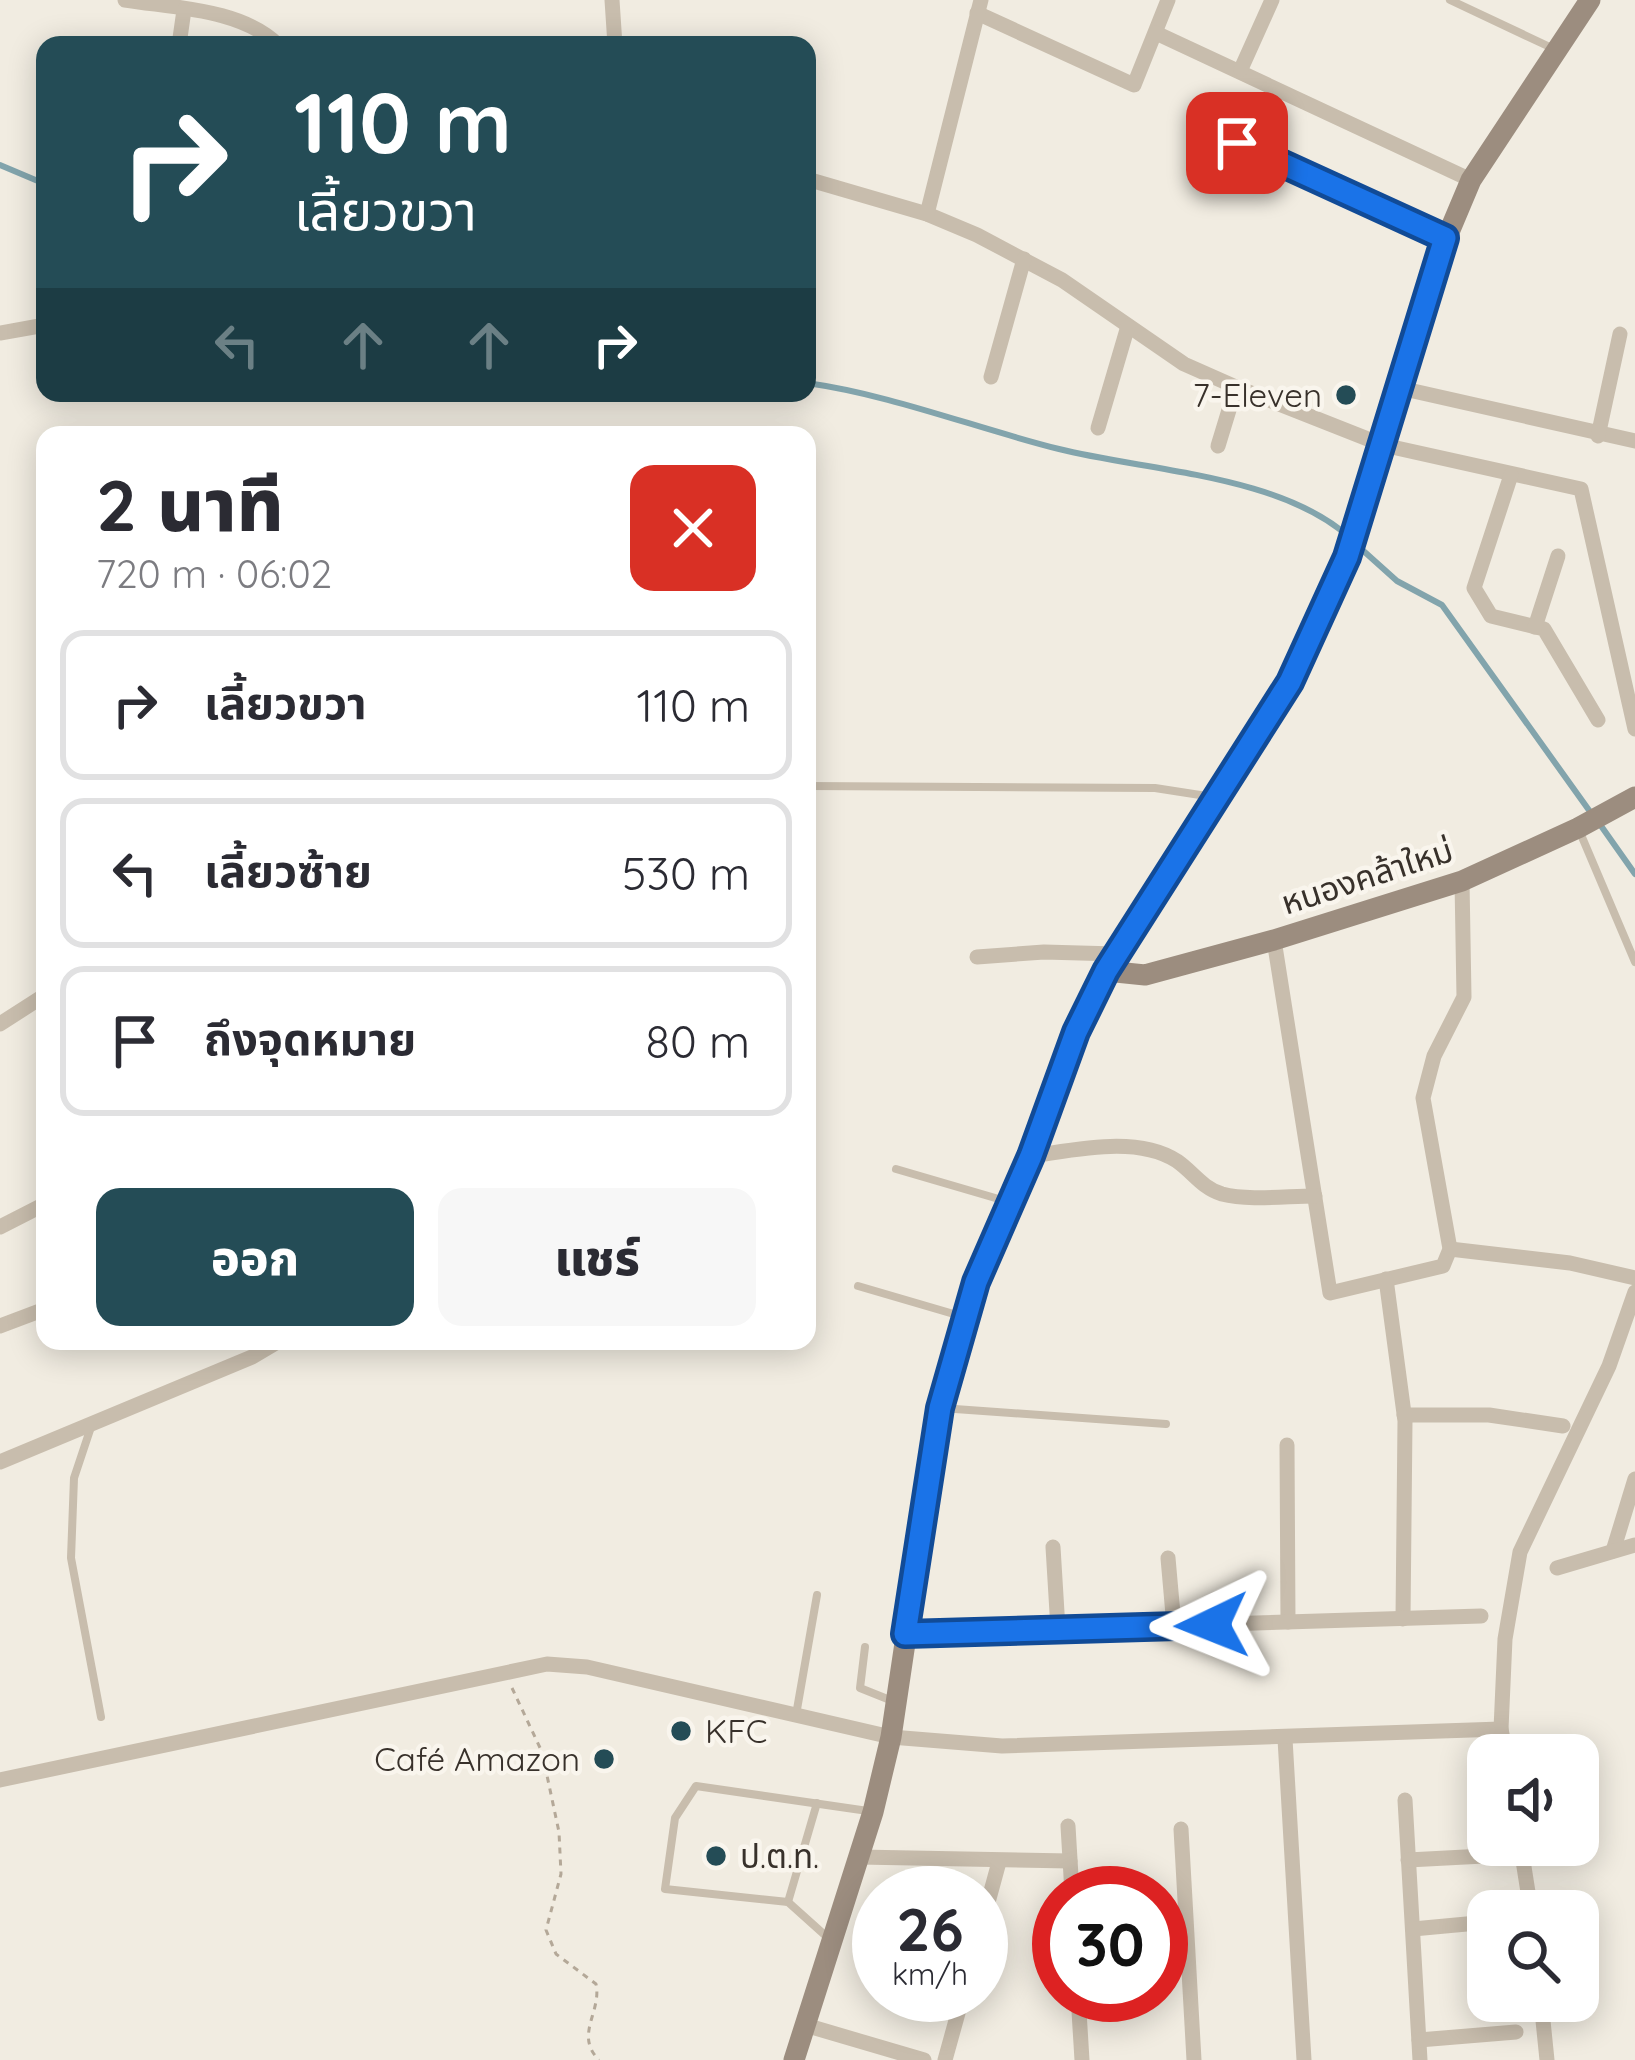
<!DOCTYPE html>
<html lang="th">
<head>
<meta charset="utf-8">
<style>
	body { margin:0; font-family:Quicksand,"Noto Sans Thai",sans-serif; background:#f7f7f7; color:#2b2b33; height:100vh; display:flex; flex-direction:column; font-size:45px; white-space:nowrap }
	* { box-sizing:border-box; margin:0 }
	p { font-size:39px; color:#7c7c81 }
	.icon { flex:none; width:66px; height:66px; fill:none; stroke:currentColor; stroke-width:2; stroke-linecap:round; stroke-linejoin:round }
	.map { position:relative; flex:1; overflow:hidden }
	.panel { position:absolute; left:36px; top:426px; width:780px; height:924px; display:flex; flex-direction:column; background:#fff; border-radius:24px; box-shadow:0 6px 30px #0003 }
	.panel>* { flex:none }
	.hud { position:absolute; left:36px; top:36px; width:780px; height:366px; border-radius:24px; box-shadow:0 6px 30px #0003; background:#244c56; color:#fff; overflow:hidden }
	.tools { position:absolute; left:1467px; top:1734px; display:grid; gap:24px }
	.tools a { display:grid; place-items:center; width:132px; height:132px; border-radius:24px; background:#fff; box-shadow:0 6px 30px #0003; font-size:60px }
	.speed { position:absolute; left:852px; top:1866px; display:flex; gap:24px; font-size:60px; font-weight:700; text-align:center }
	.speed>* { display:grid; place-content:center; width:156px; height:156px; border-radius:50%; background:#fff; box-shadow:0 6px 30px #0003; line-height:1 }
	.speed small { font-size:30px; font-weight:400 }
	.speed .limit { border:18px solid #d22; background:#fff; color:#111 }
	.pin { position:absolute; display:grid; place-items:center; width:102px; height:102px; color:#fff; margin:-51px; border-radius:24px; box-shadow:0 6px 18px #0006 }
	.me { position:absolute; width:132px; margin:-66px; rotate:268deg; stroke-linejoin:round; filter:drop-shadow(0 0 9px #0008) }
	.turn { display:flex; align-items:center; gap:42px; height:252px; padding:0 60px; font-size:54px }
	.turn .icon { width:156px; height:156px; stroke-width:2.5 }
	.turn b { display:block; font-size:84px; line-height:102px }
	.lanes { display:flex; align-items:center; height:114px; padding:0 60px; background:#0003; justify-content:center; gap:60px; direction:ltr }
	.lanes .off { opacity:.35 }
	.round { display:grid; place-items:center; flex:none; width:126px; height:126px; border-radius:24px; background:#f7f7f7 }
	.summary { display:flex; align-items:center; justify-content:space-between; height:204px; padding:0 60px }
	h1 { font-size:72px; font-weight:800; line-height:90px }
	.cta { display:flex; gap:24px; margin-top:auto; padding:24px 60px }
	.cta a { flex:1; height:138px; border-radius:24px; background:#244c56; color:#fff; font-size:48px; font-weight:800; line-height:138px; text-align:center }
	.cta a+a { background:#f7f7f7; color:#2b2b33 }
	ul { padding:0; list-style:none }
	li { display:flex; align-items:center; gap:36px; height:150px; margin:0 24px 18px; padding:0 36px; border:6px solid #e1e1e2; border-radius:24px }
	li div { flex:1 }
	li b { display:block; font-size:45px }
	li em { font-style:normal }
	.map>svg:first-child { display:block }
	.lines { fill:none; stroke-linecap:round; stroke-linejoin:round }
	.stream { stroke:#82a4ac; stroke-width:6 }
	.path { stroke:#b4a898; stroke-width:3; stroke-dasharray:6 6; stroke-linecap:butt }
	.lane { stroke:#c8bdad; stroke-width:8 }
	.street { stroke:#c8bdad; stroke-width:15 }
	.secondary { stroke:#9c8d7f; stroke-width:21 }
	.route-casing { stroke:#114b97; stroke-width:30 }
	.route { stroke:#1a73e8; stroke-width:21 }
	.poi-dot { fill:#244c56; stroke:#f9f5ed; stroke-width:4.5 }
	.labels { text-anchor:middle; stroke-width:9; stroke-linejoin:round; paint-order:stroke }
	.poi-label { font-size:33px; fill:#38312b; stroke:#f9f5ed; text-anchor:end }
	.street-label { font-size:33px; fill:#38312b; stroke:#f9f5ed }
</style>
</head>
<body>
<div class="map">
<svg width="1635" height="2060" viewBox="0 0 1635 2060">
	<rect width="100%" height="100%" fill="#f1ece1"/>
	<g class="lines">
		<g class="stream">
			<path d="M 0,165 L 45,184"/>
			<path d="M 807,383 C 892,395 975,428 1059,449 C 1147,471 1280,475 1349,537"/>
			<path d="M 1358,546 L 1397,581 L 1442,605 L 1591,813"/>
			<path d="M 1599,823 L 1635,874"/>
		</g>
		<path class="path" d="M 512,1688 L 542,1752 L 559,1832 L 561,1874 L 546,1930 L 556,1954 L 596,1984 C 602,2012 574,2035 599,2060"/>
		<g class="lane">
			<path d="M 1450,0 L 1552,48"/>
			<path d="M 1195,124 L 1444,238"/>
			<path d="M 807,786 L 1155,788 L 1213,797"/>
			<path d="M 1579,830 L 1635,962"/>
			<path d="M 896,1169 L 1009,1202"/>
			<path d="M 858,1286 L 964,1317"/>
			<path d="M 941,1408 L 1166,1424"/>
			<path d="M 91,1427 L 74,1478 L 71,1558 L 101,1717"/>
			<path d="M 865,1647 L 860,1688 L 895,1702"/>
			<path d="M 796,1715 L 817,1595"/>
			<path d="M 788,1902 L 817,1803"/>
			<path d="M 827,1937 L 788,1902 L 665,1889 L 675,1818 L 696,1786 L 868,1811"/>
		</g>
		<g class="street">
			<path d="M 125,0 C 174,8 242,9 278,45"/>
			<path d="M 612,0 L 615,45"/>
			<path d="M 977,13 L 1134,85 L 1168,0"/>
			<path d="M 1156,33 L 1471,180"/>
			<path d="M 179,45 L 184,10"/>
			<path d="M 1241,69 L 1272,0"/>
			<path d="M 807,179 L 927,214 L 977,235 L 1062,280 L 1184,364 L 1236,387 L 1383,445 L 1581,489 L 1635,729"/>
			<path d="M 927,214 L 981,0"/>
			<path d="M 0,333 L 45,325"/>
			<path d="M 991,377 L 1024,259"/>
			<path d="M 1400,388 L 1635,441"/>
			<path d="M 1098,428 L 1128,326"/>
			<path d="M 1598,436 L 1620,334"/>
			<path d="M 1218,446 L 1236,387"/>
			<path d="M 1511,475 L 1474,588 L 1491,616 L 1544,629 L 1598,720"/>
			<path d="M 1535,627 L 1558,556"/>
			<path d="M 1274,940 L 1330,1293 L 1443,1266 L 1450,1249 L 1423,1098 L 1434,1056 L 1464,997 L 1462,881"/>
			<path d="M 977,957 L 1044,952 L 1116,954"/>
			<path d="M 0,1024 L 45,995"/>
			<path d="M 1031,1156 C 1075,1150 1137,1135 1177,1161 C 1193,1172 1202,1188 1222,1194 C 1249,1201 1287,1196 1315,1196"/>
			<path d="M 0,1227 L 45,1204"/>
			<path d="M 1450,1249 L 1570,1263 L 1635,1278"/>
			<path d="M 1386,1279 L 1405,1421 L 1403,1619"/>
			<path d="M 0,1326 L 45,1309"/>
			<path d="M 1404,1415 L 1489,1415 L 1563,1426"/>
			<path d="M 1287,1445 L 1288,1622"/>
			<path d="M 0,1462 L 252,1357 L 279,1341"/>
			<path d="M 1053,1547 L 1058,1629"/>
			<path d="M 1613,1551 L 1635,1479"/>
			<path d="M 1168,1558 L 1174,1626"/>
			<path d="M 1557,1568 L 1635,1545"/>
			<path d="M 905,1634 L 1481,1616"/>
			<path d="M 1285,1739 L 1304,2060"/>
			<path d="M 1506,1755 L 1501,1729 L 1505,1639 L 1520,1552 L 1609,1366 L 1635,1292"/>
			<path d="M 0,1780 L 547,1664 L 587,1667 L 891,1737 L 1002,1746 L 1501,1729"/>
			<path d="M 1405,1800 L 1420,2060"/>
			<path d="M 1068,1826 L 1072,1893"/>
			<path d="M 1181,1829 L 1194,2060"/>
			<path d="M 1521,1848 L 1531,1911"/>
			<path d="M 859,1857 L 1070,1861"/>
			<path d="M 1408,1860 L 1522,1854"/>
			<path d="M 981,1928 L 999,1862"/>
			<path d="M 1413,1929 L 1488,1922"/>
			<path d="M 1078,1995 L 1082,2060"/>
			<path d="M 1541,2001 L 1547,2060"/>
			<path d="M 805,2025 L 924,2060"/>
			<path d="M 1419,2040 L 1516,2032"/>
			<path d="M 945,2060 L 963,1995"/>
		</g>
		<g class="secondary">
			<path d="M 1106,971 L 1145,975 L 1274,940 L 1462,881 L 1578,828 L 1635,797"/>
			<path d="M 794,2060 L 873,1812 L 891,1737 L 940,1408 L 976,1282 L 1031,1156 L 1076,1032 L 1106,971 L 1290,682 L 1347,557 L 1439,256 L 1471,180 L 1590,0"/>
		</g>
	</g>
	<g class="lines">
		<g class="route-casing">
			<path id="route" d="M 1212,1625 L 905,1634 L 940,1408 L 976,1282 L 1031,1156 L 1076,1032 L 1106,971 L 1290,682 L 1347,557 L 1445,238 L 1237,143"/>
		</g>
		<use href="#route" class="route"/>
	</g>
	<g class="poi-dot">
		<circle cx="1346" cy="395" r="12"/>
		<circle cx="681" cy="1731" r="12"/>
		<circle cx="604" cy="1759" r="12"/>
		<circle cx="716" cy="1856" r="12"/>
	</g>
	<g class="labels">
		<g class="poi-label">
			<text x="1322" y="407">7-Eleven</text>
			<text x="705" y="1743" text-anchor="start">KFC</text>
			<text x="580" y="1771">Café Amazon</text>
			<text x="740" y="1868" text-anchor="start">ป.ต.ท.</text>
		</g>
		<g class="street-label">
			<text transform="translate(1367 876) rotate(-18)" y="12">หนองคล้าใหม่</text>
		</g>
	</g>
</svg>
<div class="tools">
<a><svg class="icon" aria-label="sound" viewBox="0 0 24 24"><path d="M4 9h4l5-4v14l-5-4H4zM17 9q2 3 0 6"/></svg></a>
<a><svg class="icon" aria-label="search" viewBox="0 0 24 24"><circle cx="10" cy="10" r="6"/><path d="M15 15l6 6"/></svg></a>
</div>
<div class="speed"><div>26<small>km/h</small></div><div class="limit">30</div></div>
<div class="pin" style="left:1237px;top:143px;background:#d93025"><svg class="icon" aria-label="arrive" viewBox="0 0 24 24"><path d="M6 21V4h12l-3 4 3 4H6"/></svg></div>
<svg class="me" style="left:1212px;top:1625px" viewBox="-20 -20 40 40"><path d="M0-17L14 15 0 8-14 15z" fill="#1a73e8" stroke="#fff" stroke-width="4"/></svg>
<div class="hud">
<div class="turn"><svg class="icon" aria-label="right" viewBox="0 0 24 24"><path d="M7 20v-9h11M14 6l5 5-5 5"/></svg><div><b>110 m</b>เลี้ยวขวา</div></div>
<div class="lanes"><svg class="icon off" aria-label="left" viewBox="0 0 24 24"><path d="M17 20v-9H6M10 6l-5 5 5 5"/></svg><svg class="icon off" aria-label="ahead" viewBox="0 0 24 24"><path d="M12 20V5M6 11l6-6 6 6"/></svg><svg class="icon off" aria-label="ahead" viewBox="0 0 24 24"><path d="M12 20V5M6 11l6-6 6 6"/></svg><svg class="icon" aria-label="right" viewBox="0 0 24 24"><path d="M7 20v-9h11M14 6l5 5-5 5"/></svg></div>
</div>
<section class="panel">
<div class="summary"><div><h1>2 นาที</h1><p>720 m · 06:02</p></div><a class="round" style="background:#d93025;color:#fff"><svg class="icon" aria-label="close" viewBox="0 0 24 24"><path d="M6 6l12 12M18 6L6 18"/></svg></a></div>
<ul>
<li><svg class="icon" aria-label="right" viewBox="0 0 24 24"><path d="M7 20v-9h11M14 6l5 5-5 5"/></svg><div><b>เลี้ยวขวา</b></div><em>110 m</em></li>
<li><svg class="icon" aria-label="left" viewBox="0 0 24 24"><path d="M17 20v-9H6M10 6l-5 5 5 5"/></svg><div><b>เลี้ยวซ้าย</b></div><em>530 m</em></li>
<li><svg class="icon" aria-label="arrive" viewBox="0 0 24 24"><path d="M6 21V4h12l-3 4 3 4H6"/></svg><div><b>ถึงจุดหมาย</b></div><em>80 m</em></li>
</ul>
<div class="cta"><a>ออก</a><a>แชร์</a></div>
</section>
</div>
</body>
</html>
